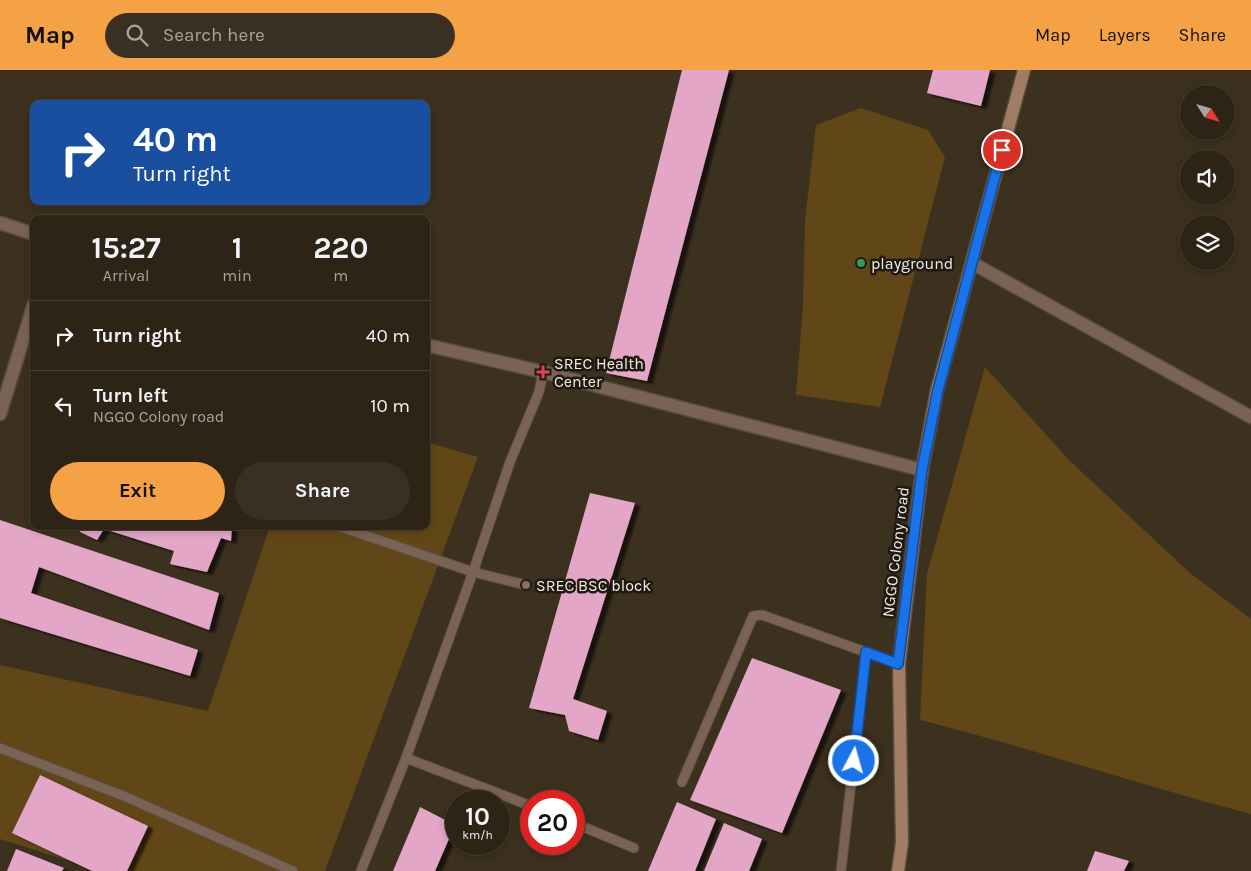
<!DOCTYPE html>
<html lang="en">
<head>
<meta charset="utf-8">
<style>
	body { margin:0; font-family:Karla,sans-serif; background:#393023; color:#f1f3f6; height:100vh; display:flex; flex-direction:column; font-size:19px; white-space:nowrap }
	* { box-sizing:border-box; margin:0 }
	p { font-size:16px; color:#a7a4a1 }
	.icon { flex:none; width:28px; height:28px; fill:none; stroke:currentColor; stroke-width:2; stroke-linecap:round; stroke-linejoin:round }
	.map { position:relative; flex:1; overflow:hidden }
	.sheet { position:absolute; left:30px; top:145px; width:400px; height:315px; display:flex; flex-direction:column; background:#2d2416; border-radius:10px; box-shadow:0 2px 8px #0003,0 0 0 1px #484135 }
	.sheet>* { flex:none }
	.banner { position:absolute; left:30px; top:30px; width:400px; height:105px; border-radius:10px; box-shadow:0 2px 8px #0003,0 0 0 1px #484135; background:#1a4fa0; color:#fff; overflow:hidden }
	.needle { width:32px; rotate:127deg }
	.fabs { position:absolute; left:1180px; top:15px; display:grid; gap:10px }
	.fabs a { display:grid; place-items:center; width:55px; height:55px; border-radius:50%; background:#2d2416; box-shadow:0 2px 8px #0003,0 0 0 1px #484135; font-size:25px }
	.speed { position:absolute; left:445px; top:720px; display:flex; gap:10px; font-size:25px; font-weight:700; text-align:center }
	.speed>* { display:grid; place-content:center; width:65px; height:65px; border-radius:50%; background:#2d2416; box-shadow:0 2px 8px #0003,0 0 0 1px #484135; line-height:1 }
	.speed small { font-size:12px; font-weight:400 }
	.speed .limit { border:8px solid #d22; background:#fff; color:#111 }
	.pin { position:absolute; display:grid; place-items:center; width:42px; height:42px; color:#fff; margin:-21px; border:2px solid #fff; border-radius:50%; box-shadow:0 1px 5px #0007 }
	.me { position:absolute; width:55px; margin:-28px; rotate:6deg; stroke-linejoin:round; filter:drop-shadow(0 0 4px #0008) }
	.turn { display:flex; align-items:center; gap:18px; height:105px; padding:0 20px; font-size:22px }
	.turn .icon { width:65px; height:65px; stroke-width:2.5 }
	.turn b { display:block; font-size:35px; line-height:42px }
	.eta { display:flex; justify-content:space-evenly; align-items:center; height:85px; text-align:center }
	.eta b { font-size:30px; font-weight:700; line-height:35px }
	.cta { display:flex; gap:10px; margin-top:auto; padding:10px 20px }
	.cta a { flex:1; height:58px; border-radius:30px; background:#f5a246; color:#111; font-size:20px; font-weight:700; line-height:58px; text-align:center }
	.cta a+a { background:#393023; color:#f1f3f6 }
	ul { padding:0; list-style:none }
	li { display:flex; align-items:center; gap:15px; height:70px; padding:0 20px; border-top:1px solid #484135 }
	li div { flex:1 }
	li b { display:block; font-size:19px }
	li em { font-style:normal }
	header { display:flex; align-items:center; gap:30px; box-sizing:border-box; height:70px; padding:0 25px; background:#f5a246; color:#111 }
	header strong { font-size:24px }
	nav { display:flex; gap:28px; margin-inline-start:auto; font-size:18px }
	.search { width:350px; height:45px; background:#393023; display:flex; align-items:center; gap:12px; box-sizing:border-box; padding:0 18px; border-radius:28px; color:#a7a4a1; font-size:19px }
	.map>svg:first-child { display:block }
	.green { fill:#614618 }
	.building { fill:#e3a6c7; filter:url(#shadow) }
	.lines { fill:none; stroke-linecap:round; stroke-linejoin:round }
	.lane-casing { stroke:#594e3d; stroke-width:11 }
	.street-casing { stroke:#594e3d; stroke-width:15 }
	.secondary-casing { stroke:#594e3d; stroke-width:15 }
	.lane { stroke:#7a6354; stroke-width:9 }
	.street { stroke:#7a6354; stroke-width:12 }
	.secondary { stroke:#a27d65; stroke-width:12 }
	.route-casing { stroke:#114b97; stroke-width:12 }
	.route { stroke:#1a73e8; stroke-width:9 }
	.leisure-dot { fill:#2e9e5b; stroke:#1f1911; stroke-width:2 }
	.health-dot { fill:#e0444e; stroke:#1f1911; stroke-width:2 }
	.education-dot { fill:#8d6e63; stroke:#1f1911; stroke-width:2 }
	.labels { text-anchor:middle; stroke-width:5; stroke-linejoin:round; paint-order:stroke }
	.poi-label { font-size:16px; fill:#f4ede1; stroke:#1f1911; text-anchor:start }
	.street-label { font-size:16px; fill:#f4ede1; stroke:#1f1911 }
</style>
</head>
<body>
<header>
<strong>Map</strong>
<div class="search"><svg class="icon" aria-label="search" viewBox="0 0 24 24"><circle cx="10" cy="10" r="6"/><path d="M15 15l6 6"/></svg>Search here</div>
<nav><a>Map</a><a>Layers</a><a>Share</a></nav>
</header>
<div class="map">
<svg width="1251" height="801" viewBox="0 0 1251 801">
	<defs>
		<filter id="shadow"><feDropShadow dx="5.5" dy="3" stdDeviation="1" flood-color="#0009"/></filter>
	</defs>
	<rect width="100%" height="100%" fill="#3c301e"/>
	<g class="green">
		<path d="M 861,38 L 928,60 L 945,87 L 880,337 L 796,325 L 803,235 L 805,150 L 816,55 Z"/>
		<path d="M 985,297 L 1069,390 L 1190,503 L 1251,549 L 1251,744 C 1140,715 1031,678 920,650 L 927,504 Z"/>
		<path d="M 426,372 L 478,387 L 325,801 L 101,801 L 0,769 L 0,595 L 208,641 L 270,456 L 426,456 Z"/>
	</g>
	<g class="building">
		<path d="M 682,0 L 729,0 L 647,311 L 606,303 Z"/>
		<path d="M 933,0 L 990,0 L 981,36 L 927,23 Z"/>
		<path d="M 590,423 L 635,433 L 573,629 L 607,641 L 598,670 L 569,661 L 565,645 L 529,638 Z"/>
		<path d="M 0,450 L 219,523 L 209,560 L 39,497 L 31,523 L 198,580 L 190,606 L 0,548 Z"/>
		<path d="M 81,456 L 232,456 L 231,471 L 221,468 L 207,502 L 170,494 L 174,481 L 104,459 L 97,470 L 80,462 Z"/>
		<path d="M 752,588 L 841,620 L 782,763 L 690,730 Z"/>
		<path d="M 40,705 L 148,756 L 127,801 L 92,801 L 12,763 Z"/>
		<path d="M 677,732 L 716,749 L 695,801 L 648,801 Z"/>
		<path d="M 420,737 L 455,755 L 435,801 L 393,801 Z"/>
		<path d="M 724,753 L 762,769 L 749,801 L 704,801 Z"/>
		<path d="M 16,779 L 64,798 L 62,801 L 7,801 Z"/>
		<path d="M 1095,781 L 1129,791 L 1124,801 L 1087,801 Z"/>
	</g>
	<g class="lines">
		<g class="lane-casing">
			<g id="lane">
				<path d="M 338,456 L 473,502 L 526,515"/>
				<path d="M 0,678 L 126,727 L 293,801"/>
				<path d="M 406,688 L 531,736"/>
				<path d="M 682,712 L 753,546 L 762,545 L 899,594"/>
				<path d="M 574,753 L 634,778"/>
				<path d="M 361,801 L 406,688 L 473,502 L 510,392 L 539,322 L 543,302"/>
				<path d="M 841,801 L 866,582"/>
			</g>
		</g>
		<g class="street-casing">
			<g id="street">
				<path d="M 0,153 L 34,164"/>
				<path d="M 972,193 L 1251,347"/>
				<path d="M 426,275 L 543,302 L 922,400"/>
				<path d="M 0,344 L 34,234"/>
			</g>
		</g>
		<g class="secondary-casing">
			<path id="secondary" d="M 898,801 L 902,773 L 899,594 L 922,400 L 937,320 L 1024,0"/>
		</g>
		<use href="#lane" class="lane"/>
		<use href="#street" class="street"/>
		<use href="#secondary" class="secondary"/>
	</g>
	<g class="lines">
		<g class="route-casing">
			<path id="route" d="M 854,691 L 866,582 L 898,594 L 922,400 L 938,320 L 1002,80"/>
		</g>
		<use href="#route" class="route"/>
	</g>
	<circle class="leisure-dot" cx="861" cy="193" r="5"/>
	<path class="health-dot" d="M540.5 294.5h5v5h5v5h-5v5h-5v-5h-5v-5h5z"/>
	<circle class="education-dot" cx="526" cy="515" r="5"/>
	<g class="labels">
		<g class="poi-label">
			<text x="871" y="199">playground</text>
			<text x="554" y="299">SREC Health<tspan x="554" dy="18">Center</tspan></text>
			<text x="536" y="521">SREC BSC block</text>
		</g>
		<g class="street-label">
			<text transform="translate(895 482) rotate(-83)" y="6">NGGO Colony road</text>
		</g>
	</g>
</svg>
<div class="fabs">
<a><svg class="needle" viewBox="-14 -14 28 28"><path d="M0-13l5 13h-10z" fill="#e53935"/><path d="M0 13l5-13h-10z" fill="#a7a4a1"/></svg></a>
<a><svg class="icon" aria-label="sound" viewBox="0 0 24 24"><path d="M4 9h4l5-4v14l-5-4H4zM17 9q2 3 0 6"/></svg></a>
<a><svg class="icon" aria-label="layers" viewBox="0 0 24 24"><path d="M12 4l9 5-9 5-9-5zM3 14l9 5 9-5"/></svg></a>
</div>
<div class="speed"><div>10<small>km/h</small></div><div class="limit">20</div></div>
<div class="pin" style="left:1002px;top:80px;background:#d93025"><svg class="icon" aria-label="arrive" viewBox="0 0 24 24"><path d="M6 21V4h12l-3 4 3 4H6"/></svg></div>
<svg class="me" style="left:854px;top:691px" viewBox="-20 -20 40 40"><circle r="17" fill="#1a73e8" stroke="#fff" stroke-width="3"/><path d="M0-11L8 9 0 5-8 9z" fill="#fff"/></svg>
<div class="banner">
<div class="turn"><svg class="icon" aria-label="right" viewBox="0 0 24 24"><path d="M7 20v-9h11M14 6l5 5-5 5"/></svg><div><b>40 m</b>Turn right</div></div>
</div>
<section class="sheet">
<div class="eta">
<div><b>15:27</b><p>Arrival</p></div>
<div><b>1</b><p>min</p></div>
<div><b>220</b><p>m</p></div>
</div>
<ul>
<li><svg class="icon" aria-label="right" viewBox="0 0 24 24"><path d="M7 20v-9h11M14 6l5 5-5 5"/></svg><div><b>Turn right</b></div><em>40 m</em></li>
<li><svg class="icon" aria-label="left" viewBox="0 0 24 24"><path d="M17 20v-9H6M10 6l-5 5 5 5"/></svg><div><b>Turn left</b><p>NGGO Colony road</p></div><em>10 m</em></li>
</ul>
<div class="cta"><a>Exit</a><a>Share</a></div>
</section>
</div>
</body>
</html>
